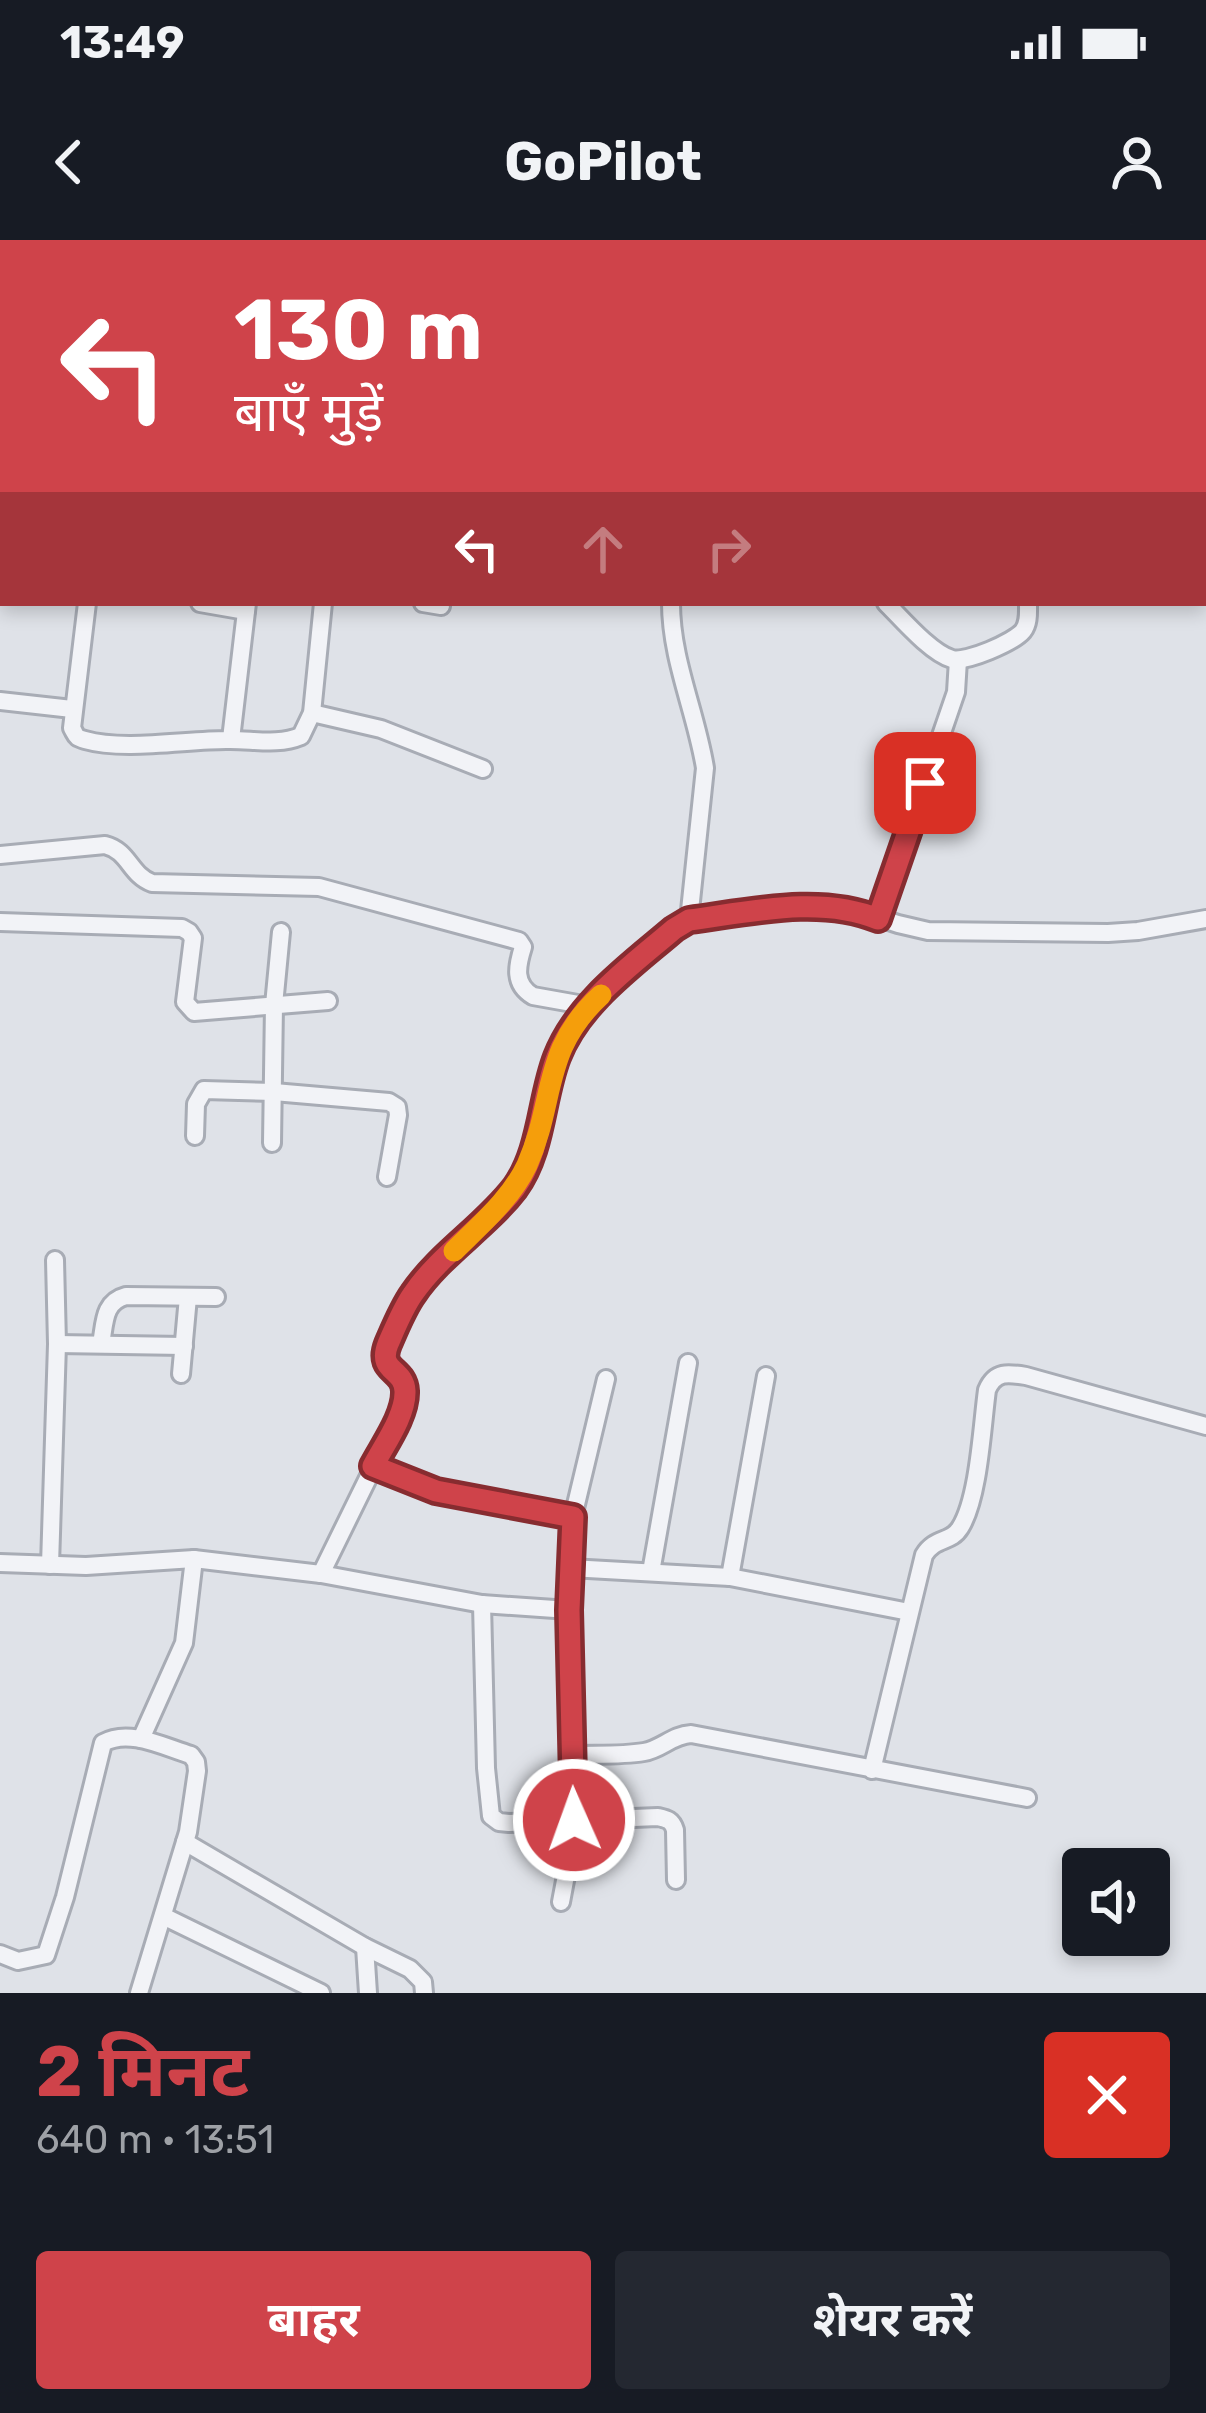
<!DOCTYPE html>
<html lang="hi">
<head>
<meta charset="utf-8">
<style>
	body { margin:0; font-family:Rubik,"Noto Sans Devanagari",sans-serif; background:#242831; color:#f1f3f6; height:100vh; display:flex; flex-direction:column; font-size:45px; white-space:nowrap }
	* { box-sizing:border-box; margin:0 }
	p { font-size:39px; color:#9ea1a6 }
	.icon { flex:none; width:66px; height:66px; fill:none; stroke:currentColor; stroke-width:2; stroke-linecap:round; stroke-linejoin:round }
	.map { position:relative; height:1753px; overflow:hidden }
	.panel { display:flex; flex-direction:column; background:#171b24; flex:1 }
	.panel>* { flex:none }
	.banner { position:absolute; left:0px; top:0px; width:1206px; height:366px; box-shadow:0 6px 18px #0003; background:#cf434a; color:#fff; overflow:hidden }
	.tools { position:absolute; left:1062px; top:1608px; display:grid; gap:24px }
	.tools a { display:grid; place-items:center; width:108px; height:108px; border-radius:12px; background:#171b24; box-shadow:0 6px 18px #0003; font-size:60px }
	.pin { position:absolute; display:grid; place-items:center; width:102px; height:102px; color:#fff; margin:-51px; border-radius:24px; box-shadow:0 6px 18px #0006 }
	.me { position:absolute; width:132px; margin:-66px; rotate:358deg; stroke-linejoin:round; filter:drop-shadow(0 0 9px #0008) }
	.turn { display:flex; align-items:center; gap:42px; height:252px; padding:0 36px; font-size:54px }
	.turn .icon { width:156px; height:156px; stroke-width:2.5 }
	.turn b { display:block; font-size:84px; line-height:102px }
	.lanes { display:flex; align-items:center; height:114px; padding:0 36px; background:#0003; justify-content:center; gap:60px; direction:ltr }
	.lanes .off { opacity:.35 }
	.round { display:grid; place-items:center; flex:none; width:126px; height:126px; border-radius:12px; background:#242831 }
	.head { display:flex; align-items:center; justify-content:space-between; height:204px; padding:0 36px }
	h1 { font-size:72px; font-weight:700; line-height:90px; color:#cf434a }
	.cta { display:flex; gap:24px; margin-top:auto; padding:24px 36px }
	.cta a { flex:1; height:138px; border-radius:12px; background:#cf434a; color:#fff; font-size:48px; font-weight:700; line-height:138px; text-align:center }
	.cta a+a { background:#242831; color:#f1f3f6 }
	.status { display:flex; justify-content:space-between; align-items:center; height:84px; padding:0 60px; background:#171b24; direction:ltr }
	.status svg { height:33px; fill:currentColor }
	header { display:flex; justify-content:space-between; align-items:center; height:156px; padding:0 36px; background:#171b24; font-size:54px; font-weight:700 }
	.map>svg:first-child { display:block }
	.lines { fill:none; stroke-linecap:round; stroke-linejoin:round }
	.minor-casing { stroke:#a8acb5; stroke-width:22 }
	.primary-casing { stroke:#9ea5b4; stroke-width:33 }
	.minor { stroke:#f2f3f7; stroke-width:16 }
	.primary { stroke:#fff; stroke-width:27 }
	.route-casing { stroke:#872c30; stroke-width:30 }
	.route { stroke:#cf434a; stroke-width:21 }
	.slow { stroke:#f59e0b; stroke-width:21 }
</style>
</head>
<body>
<div class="status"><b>13:49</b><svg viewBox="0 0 49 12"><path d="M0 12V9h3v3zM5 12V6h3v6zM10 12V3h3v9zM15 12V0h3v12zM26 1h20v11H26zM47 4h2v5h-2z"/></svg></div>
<header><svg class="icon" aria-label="back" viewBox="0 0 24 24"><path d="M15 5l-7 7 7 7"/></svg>GoPilot<svg class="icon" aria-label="person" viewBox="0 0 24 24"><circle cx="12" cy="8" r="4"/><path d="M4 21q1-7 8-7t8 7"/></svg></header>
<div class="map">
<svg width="1206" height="1753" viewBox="0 0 1206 1753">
	<rect width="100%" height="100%" fill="#dfe2e8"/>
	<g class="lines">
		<g class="minor-casing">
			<g id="minor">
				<path d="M 712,0 L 713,3"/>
				<path d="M 108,3 L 129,0"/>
				<path d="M 1203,188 L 1206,190"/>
				<path d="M 87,363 L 72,488 C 77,497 75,497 85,500 C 123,511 186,500 226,500 C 251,499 277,506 301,496 L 312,473 L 323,363"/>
				<path d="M 200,363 L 246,371"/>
				<path d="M 423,363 L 441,366"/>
				<path d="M 671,363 C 671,420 696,472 705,528 L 689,680"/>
				<path d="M 886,363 C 902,379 931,413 952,419 C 966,423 1014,402 1023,391 C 1029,383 1028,373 1028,363"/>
				<path d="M 0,461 L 72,469"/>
				<path d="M 312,473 L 381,489 L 483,529"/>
				<path d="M 231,499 L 247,363"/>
				<path d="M 0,615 L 105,605 C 129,611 130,635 152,643 L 319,647 L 519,701 L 523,707 C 517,726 513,744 533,756 L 589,766"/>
				<path d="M 878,679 L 956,452 L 958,420"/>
				<path d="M 0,682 L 182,688 L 189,692 L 193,698 L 185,762 L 194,772 L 328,761"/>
				<path d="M 195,896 L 196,864 L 204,850 L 274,852 L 389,862 L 397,867 L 398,875 L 387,937"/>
				<path d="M 272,903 L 274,765 L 281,692"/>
				<path d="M 57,1104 L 184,1106"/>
				<path d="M 101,1104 C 105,1083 103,1062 126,1056 L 216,1057"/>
				<path d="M 181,1134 L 188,1057"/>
				<path d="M 373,1226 L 436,1251 L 573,1277"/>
				<path d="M 0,1323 L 86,1326 L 194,1319 L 321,1334 L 482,1364 L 569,1370"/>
				<path d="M 50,1325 L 57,1104 L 55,1020"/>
				<path d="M 570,1328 L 730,1337 L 909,1372"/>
				<path d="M 651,1332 L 688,1123"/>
				<path d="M 321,1334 L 402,1169 C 412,1126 376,1136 388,1104 C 395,1088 403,1068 413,1054 C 440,1014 485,987 515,948 C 542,911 541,859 557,817 C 578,763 632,725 673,689 L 689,680 L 813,666 L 849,668 L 898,684 L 928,691 L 1108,693 L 1138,691 L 1206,679"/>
				<path d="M 730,1337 L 766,1136"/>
				<path d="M 482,1364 L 486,1528 L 491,1576 L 499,1582 L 509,1583 L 658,1577 C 667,1579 672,1580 675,1590 L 676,1640"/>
				<path d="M 141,1499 L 184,1403 L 194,1319"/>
				<path d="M 572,1515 C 595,1514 620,1516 644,1512 C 662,1509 672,1495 691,1494 L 1027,1558"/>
				<path d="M 872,1530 L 924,1315 C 935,1297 951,1303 960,1288 C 979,1258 982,1186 987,1150 C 995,1131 1008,1133 1026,1136 L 1206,1186"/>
				<path d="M 185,1602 L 365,1707 L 410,1729 L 423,1742 L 424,1753"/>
				<path d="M 561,1662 L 573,1598 L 569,1370 L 571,1305 L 573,1277 L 606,1139"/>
				<path d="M 163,1676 L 321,1753"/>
				<path d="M 365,1707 L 368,1753"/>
				<path d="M 0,1714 L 18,1721 L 46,1715 L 65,1657 L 103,1503 C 129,1488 164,1507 191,1515 L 196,1522 L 197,1531 L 188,1592 L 139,1753"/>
			</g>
		</g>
		<g class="primary-casing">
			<g id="primary">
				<path d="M 11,3 L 13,0"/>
				<path d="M 0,36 L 3,27"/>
			</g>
		</g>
		<use href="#minor" class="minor"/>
		<use href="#primary" class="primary"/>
	</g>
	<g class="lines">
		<g class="route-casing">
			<path id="route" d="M 574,1580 L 569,1370 L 573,1277 L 436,1251 L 373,1226 C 384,1205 406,1175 405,1151 C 404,1128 377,1132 388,1104 C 395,1088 403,1068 413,1054 C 440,1014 485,987 515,948 C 542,911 541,858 557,817 C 578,763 632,725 674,689 L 689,680 C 750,672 820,655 878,679 L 925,543"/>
		</g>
		<use href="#route" class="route"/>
		<path class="slow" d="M 454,1011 C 480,985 511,959 527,925 C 556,860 541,810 601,755"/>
	</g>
</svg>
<div class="tools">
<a><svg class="icon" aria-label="sound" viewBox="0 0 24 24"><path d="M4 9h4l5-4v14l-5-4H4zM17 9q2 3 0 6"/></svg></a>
</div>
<div class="pin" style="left:925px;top:543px;background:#d93025"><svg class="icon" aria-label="arrive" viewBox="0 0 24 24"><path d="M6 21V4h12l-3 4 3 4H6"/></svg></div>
<svg class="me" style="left:574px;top:1580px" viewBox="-20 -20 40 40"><circle r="17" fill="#cf434a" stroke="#fff" stroke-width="3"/><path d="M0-11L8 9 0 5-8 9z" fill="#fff"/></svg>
<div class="banner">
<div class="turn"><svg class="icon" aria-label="left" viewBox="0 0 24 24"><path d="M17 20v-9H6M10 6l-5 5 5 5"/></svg><div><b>130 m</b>बाएँ मुड़ें</div></div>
<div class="lanes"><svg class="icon" aria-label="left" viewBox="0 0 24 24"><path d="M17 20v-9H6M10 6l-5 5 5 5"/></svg><svg class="icon off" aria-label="ahead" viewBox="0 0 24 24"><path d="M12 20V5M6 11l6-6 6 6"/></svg><svg class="icon off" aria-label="right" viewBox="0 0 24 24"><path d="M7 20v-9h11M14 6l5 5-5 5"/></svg></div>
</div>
</div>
<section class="panel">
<div class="head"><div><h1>2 मिनट</h1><p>640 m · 13:51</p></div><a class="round" style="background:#d93025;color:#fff"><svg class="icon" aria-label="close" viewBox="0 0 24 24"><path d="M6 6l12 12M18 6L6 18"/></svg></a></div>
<div class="cta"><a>बाहर</a><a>शेयर करें</a></div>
</section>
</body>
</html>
